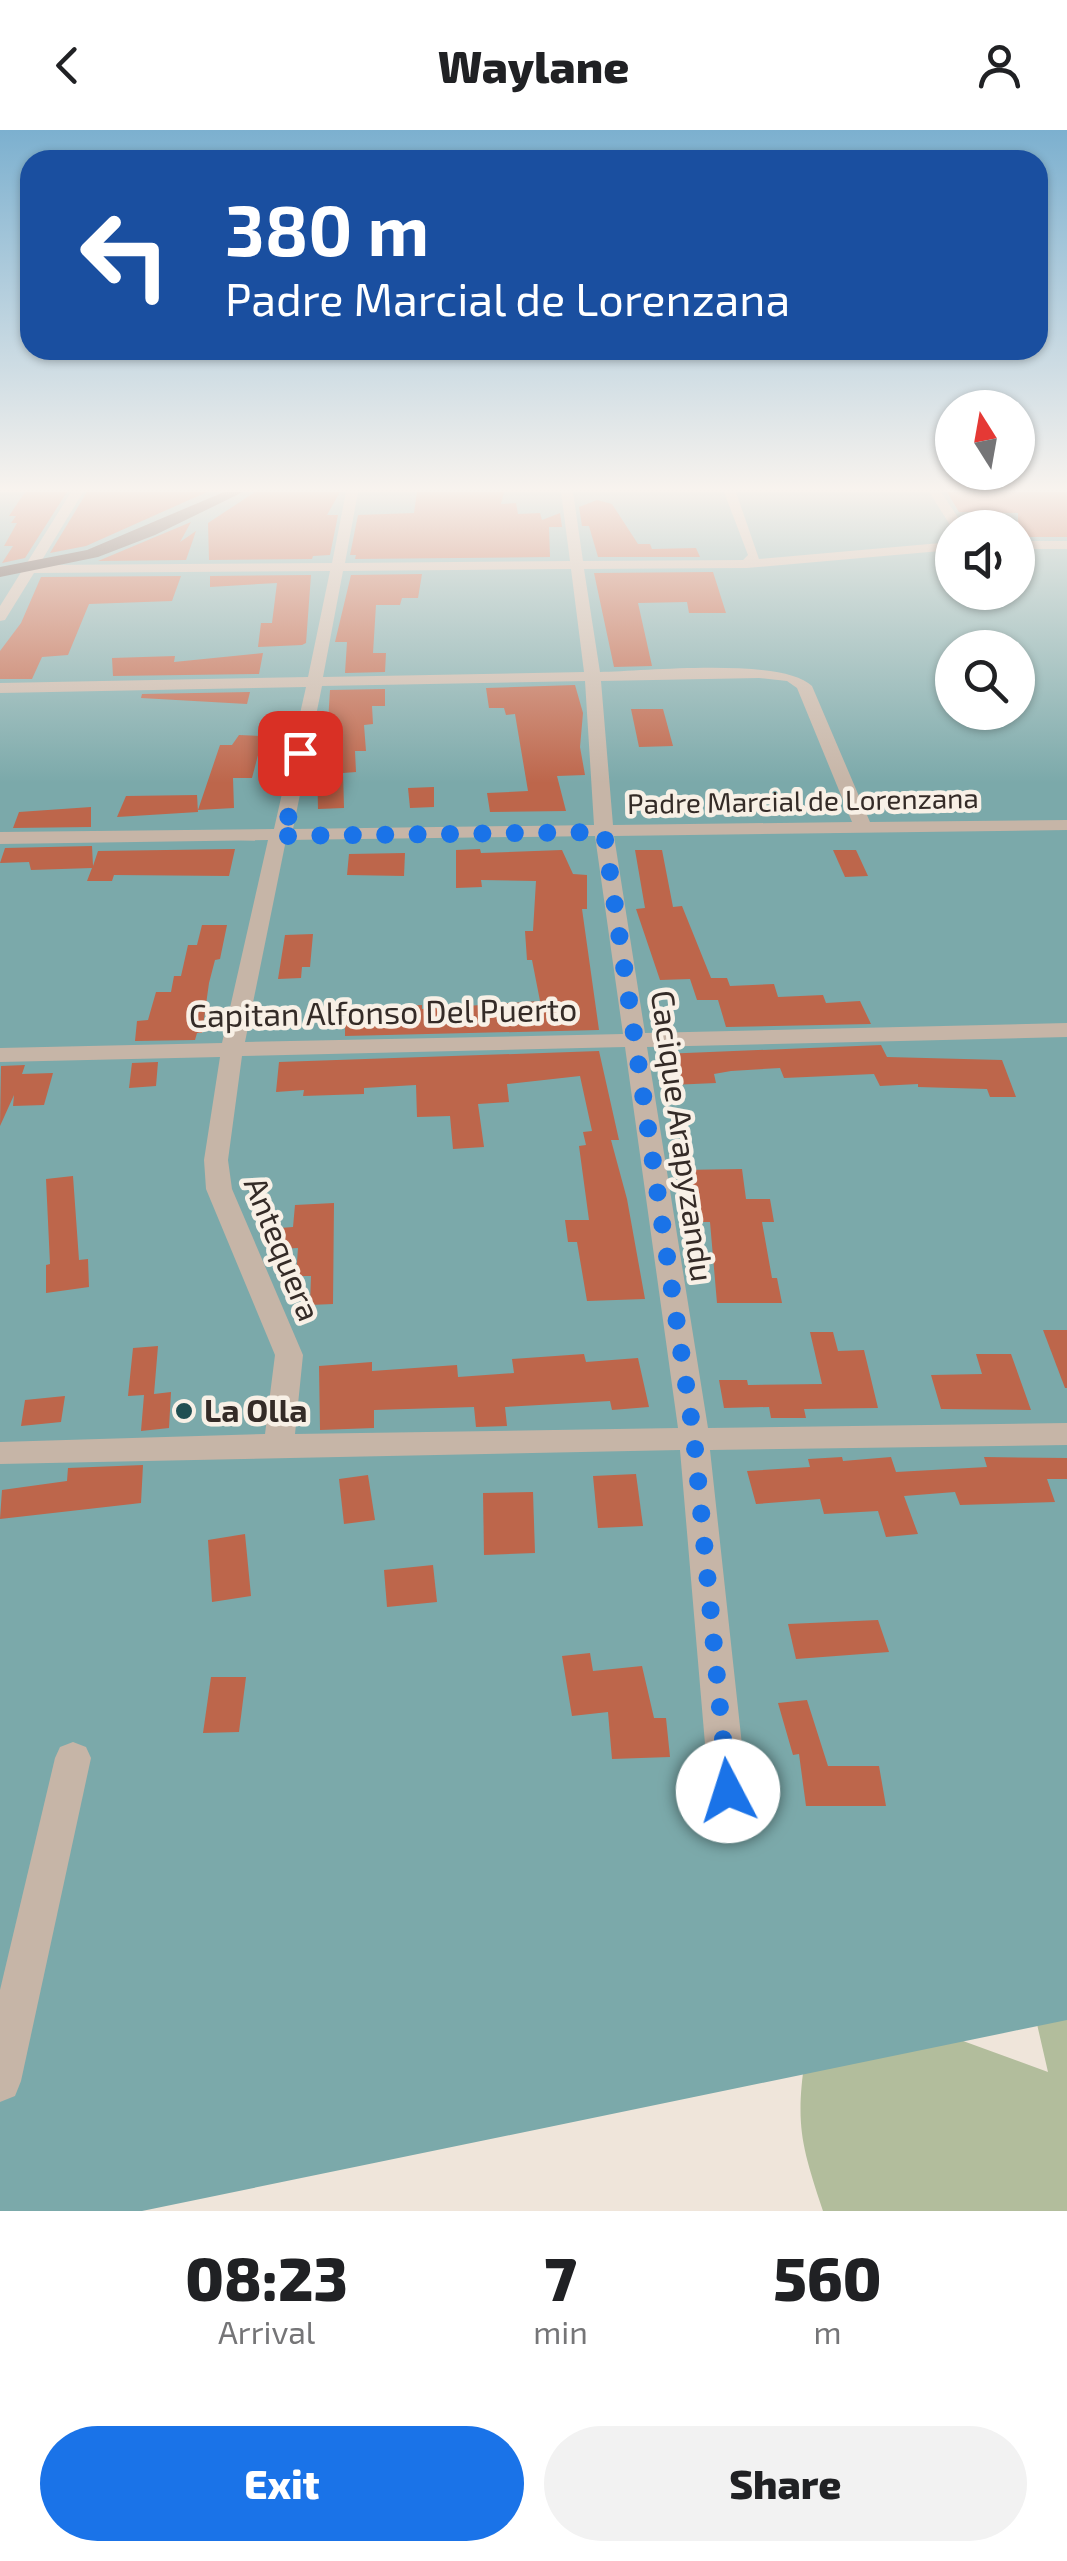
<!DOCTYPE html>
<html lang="en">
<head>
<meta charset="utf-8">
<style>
	body { margin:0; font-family:"Exo 2",sans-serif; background:#f2f2f2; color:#202124; height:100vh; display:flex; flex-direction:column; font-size:38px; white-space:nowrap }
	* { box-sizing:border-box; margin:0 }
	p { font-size:32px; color:#757577 }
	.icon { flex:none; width:55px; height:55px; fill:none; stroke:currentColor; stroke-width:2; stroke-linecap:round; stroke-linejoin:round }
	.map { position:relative; height:2081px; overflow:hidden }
	.side { display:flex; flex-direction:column; background:#fff; flex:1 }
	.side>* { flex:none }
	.hud { position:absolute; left:20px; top:20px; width:1028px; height:210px; border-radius:30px; box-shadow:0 2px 8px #0004; background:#1a4fa0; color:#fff; overflow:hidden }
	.needle { width:65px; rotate:349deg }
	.buttons { position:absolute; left:935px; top:260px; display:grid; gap:20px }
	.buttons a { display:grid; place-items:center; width:100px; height:100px; border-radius:50%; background:#fff; box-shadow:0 2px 8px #0004; font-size:50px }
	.pin { position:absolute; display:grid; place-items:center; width:85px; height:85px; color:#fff; margin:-42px; border-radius:20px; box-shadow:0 5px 15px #0006 }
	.me { position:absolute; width:110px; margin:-55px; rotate:355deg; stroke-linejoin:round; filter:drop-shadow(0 0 8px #0008) }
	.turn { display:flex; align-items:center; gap:35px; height:210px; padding:0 40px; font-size:45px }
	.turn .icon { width:130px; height:130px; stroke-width:2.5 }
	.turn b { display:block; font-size:70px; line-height:85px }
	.eta { display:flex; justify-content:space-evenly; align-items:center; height:170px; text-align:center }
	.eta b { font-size:60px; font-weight:800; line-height:70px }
	.cta { display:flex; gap:20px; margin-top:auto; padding:20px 40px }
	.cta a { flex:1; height:115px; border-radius:60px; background:#1a73e8; color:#fff; font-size:40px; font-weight:800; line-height:115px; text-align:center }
	.cta a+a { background:#f2f2f2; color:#202124 }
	header { display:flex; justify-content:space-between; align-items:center; height:130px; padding:0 40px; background:#fff; font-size:45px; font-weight:800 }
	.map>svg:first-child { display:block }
	.green { fill:#b2bd9c }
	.water { fill:#7ba9aa; fill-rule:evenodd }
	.building { fill:#bd664b }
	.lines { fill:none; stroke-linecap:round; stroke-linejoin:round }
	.minor { fill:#c6b5a7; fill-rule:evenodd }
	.highway { fill:#54453f; fill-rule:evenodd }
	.route { stroke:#1a73e8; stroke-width:18; stroke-dasharray:0 32.4 }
	.poi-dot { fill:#204f52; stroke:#f8f0e6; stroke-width:4 }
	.labels { text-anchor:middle; stroke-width:9; stroke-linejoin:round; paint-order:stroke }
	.far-street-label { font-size:28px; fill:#342b27; stroke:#f8f0e6 }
	.street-label { font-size:32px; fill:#342b27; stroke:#f8f0e6 }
	.poi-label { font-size:32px; font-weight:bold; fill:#342b27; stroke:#f8f0e6; text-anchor:start }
</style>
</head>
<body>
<header><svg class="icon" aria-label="back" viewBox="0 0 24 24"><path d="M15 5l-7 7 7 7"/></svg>Waylane<svg class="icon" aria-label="person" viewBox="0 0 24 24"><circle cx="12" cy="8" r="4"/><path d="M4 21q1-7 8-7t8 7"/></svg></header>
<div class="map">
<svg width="1067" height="2081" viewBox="0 0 1067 2081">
	<rect width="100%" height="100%" fill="#efe5da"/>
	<path class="green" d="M 1067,1753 L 1067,2081 L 823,2081 C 802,2017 795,1996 805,1928 L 889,1884 L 1048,1942 L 1026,1846 Z"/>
	<path class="water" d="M 0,362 L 1067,362 L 1067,1890 L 142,2081 L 0,2081 ZM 952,398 L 1018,398 L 1018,462 L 952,462 ZM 952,518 L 1018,518 L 1018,582 L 952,582 Z"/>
	<g class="building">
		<path d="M 25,362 L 67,362 L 25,428 L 2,433 L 13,416 L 4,416 L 17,393 L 11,393 L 16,386 L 9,386 Z"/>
		<path d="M 87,362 L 207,362 L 86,416 L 50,423 Z"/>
		<path d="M 255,362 L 340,362 L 327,385 L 338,385 L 330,425 L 313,426 L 312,429 L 209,430 L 208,393 Z"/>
		<path d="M 417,362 L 504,362 L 501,374 L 516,373 L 518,384 L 540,383 L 542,390 L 560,383 L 562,397 L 549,397 L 550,427 L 355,429 L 356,425 L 350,425 L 358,385 L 414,383 Z"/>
		<path d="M 947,362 L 1067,362 L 1067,407 L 1018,407 L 1018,383 L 959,382 Z"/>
		<path d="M 597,370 L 612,374 L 638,414 L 650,414 L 652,419 L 696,418 L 700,427 L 598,427 L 589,396 L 582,396 L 579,377 Z"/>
		<path d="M 191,392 L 180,412 L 196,401 L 186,430 L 98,431 Z"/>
		<path d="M 713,442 L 726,483 L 689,483 L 687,472 L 638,473 L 652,536 L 614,537 L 594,443 Z"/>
		<path d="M 422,444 L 418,468 L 402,468 L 400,475 L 376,475 L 373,523 L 386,523 L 385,542 L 345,543 L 347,512 L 335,512 L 351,445 Z"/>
		<path d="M 311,445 L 306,513 L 302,515 L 258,517 L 261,493 L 272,493 L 277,453 L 210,457 L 210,446 Z"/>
		<path d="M 181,446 L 172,471 L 89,474 L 68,525 L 42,527 L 32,549 L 0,549 L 0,521 L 21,493 L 41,447 Z"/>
		<path d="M 263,523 L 259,544 L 113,546 L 112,528 L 175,526 L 174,532 Z"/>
		<path d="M 575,555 L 583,583 L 580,617 L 585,645 L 557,646 L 566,681 L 490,682 L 487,663 L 528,661 L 515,584 L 506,585 L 504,578 L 489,578 L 486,558 Z"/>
		<path d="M 385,559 L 385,576 L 372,576 L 373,594 L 364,595 L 366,621 L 355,621 L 356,642 L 343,643 L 344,678 L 318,679 L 317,633 L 319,624 L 326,624 L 330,560 Z"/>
		<path d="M 250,562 L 247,574 L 141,568 L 142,564 Z"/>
		<path d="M 631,579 L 663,579 L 673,616 L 639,617 Z"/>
		<path d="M 239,605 L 263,606 L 252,648 L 233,648 L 234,678 L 198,680 L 220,615 L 232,615 Z"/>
		<path d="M 434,657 L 434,677 L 410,678 L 408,658 Z"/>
		<path d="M 197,665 L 198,682 L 117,687 L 126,666 Z"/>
		<path d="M 91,677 L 91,697 L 13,698 L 19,682 Z"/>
		<path d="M 92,716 L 93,736 L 98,721 L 235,719 L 229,746 L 114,745 L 112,751 L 87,751 L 92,738 L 31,740 L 29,732 L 0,733 L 5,718 Z"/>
		<path d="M 480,719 L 481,723 L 562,720 L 573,744 L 587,745 L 587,779 L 582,779 L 599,900 L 345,906 L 345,885 L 387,883 L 387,877 L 422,875 L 422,879 L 540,871 L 532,830 L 527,830 L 525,801 L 533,801 L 536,751 L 481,750 L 482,757 L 456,758 L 456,720 Z"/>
		<path d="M 635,720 L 662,720 L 673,777 L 682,776 L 711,848 L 727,848 L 730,856 L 774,854 L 778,867 L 823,865 L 826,873 L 860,871 L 871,894 L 726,897 L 718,870 L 697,870 L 690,849 L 660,850 L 636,779 L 645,778 Z"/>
		<path d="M 833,720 L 856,720 L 868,746 L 845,747 Z"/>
		<path d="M 405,723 L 404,746 L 347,745 L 349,724 Z"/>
		<path d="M 202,795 L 227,795 L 220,829 L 215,830 L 209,853 L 202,903 L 197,903 L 195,910 L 135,911 L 137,891 L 148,890 L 156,862 L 171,862 L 174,846 L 181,846 L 188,815 L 197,815 Z"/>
		<path d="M 313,804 L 310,837 L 302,837 L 301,848 L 278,849 L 285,805 Z"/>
		<path d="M 881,915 L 887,927 L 1002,930 L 1016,967 L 990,967 L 987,959 L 918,957 L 918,954 L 880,956 L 874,944 L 784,948 L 780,938 L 731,941 L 714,944 L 716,953 L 671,955 L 662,924 Z"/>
		<path d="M 599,921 L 619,1010 L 611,1010 L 627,1069 L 645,1169 L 587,1171 L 577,1112 L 568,1112 L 565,1090 L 589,1090 L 579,1016 L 586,1015 L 583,1002 L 592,1001 L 580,946 L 507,954 L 509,972 L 478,974 L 484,1017 L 453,1019 L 450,986 L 417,987 L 416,955 L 364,958 L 364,964 L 303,966 L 304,960 L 276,962 L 279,932 Z"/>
		<path d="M 158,932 L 156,956 L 129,958 L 132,933 Z"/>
		<path d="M 25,935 L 22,944 L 53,943 L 44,975 L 13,976 L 14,965 L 0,996 L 1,936 Z"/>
		<path d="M 742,1039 L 746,1069 L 770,1069 L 774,1092 L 762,1092 L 772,1148 L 777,1148 L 782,1173 L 717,1173 L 710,1092 L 688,1092 L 681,1040 Z"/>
		<path d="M 73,1046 L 79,1130 L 88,1129 L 89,1157 L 46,1163 L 46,1135 L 50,1134 L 46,1049 Z"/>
		<path d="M 334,1073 L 333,1174 L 310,1175 L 311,1146 L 296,1146 L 298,1118 L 278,1119 L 280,1098 L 293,1097 L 295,1075 Z"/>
		<path d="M 1043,1200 L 1067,1200 L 1067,1258 L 1065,1258 Z"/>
		<path d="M 810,1202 L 833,1202 L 838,1221 L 864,1220 L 878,1278 L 804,1279 L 806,1288 L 771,1288 L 769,1277 L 724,1278 L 719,1250 L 747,1250 L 748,1255 L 822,1254 Z"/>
		<path d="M 158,1216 L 154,1264 L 171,1262 L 169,1298 L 141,1301 L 144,1265 L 128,1266 L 133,1218 Z"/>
		<path d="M 584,1224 L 586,1232 L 638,1228 L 649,1277 L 612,1280 L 610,1271 L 505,1277 L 507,1296 L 476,1297 L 474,1277 L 374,1280 L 374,1298 L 320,1300 L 319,1236 L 372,1232 L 372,1241 L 457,1235 L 458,1247 L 514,1243 L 512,1229 Z"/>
		<path d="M 976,1224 L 1011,1224 L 1031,1280 L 941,1279 L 931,1245 L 982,1244 Z"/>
		<path d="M 65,1266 L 61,1292 L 21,1296 L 25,1270 Z"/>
		<path d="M 842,1327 L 843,1331 L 891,1327 L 896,1342 L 987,1337 L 984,1327 L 1067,1328 L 1067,1349 L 1047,1349 L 1055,1372 L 960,1375 L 955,1362 L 904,1366 L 918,1404 L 886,1407 L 878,1381 L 824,1384 L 820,1369 L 756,1374 L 747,1341 L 810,1337 L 808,1329 Z"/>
		<path d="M 143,1335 L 141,1373 L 0,1389 L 2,1360 L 67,1351 L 68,1338 Z"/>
		<path d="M 636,1344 L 643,1396 L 598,1398 L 593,1346 Z"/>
		<path d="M 368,1345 L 375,1390 L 344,1394 L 339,1349 Z"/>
		<path d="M 533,1362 L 535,1423 L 484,1425 L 483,1363 Z"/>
		<path d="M 245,1404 L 251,1466 L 212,1472 L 208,1410 Z"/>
		<path d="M 433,1435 L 437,1472 L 387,1477 L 384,1440 Z"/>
		<path d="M 878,1490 L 889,1522 L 796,1529 L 788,1494 Z"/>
		<path d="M 590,1523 L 593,1541 L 642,1536 L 654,1588 L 666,1588 L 670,1627 L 612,1629 L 608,1582 L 572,1586 L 562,1526 Z"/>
		<path d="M 211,1547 L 246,1547 L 239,1602 L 203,1603 Z"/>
		<path d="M 807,1570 L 828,1636 L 879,1636 L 886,1676 L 806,1676 L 799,1624 L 793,1625 L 778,1573 Z"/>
	</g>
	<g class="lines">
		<g class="minor">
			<path d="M 71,362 L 83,362 L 39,435 L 332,433 L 346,362 L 358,362 L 345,433 L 570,431 L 561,362 L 573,362 L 583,431 L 743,430 L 748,425 L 724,362 L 736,362 L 759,429 L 952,412 L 952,420 L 747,438 L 584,439 L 600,542 C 645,541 782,527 812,556 L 870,692 L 1067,690 L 1067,700 L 614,706 L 645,903 L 1067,893 L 1067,907 L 647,917 L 708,1298 L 1067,1293 L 1067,1315 L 710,1320 L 747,1661 L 741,1673 L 728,1678 L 715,1673 L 709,1661 L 680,1320 L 0,1334 L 0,1312 L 265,1304 L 275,1225 L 206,1059 L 204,1030 L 220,927 L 0,932 L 0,918 L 222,913 L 268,710 L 0,714 L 0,702 L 274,699 L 306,557 L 0,563 L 0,553 L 308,547 L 330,441 L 34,443 L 5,490 L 0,491 L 0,476 ZM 571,439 L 584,542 L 323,547 L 343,441 ZM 759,548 L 787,551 L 797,558 L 852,692 L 613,695 L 601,551 ZM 585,551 L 594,695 L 293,699 L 322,556 ZM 595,706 L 623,904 L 245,912 L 286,710 ZM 625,917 L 678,1298 L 295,1304 L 303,1225 L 232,1059 L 228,1030 L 242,926 Z"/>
			<path d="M 929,362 L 941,362 L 965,398 L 952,398 Z"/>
			<rect x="1018" y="411" width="49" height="8"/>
			<path d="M 73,1612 L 86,1617 L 91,1628 L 21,1951 L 15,1966 L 0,1972 L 0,1860 L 55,1628 L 60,1617 Z"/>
		</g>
		<path class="highway" d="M 224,362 L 243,362 L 155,405 L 98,427 L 0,447 L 0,437 L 87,420 Z"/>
	</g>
	<linearGradient id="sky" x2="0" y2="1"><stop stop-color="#7cb0cf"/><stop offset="0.55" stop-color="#f8f3ee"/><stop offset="1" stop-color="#f8f3ee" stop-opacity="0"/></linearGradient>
	<rect width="1067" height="653" fill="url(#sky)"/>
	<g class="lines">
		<path class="route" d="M 300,623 L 287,694 L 278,706 L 604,702 L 694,1308 L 728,1661"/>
	</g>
	<circle class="poi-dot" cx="184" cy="1281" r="10"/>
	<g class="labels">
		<g class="far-street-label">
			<text transform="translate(803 671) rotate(-1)" y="10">Padre Marcial de Lorenzana</text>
		</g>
		<g class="street-label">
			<text transform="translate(383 883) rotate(-1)" y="11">Capitan Alfonso Del Puerto</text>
			<text transform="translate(682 1006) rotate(82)" y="11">Cacique Arapyzandu</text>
			<text transform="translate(282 1119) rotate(68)" y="11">Antequera</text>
		</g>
		<g class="poi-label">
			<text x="204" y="1292">La Olla</text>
		</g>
	</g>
</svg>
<div class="buttons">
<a><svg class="needle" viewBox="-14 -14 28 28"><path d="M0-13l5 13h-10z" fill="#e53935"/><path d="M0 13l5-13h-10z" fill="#757577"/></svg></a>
<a><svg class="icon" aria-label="sound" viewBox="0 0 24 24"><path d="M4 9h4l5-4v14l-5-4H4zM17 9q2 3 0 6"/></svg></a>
<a><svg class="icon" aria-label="search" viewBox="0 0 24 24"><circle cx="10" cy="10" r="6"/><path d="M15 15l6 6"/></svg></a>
</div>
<div class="pin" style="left:300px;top:623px;background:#d93025"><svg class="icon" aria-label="arrive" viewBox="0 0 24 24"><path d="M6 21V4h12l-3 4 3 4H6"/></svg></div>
<svg class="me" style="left:728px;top:1661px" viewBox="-20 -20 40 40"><circle r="19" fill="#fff"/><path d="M0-13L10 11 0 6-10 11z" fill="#1a73e8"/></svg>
<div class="hud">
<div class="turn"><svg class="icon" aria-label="left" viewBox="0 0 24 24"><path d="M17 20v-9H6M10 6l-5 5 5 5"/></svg><div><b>380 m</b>Padre Marcial de Lorenzana</div></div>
</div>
</div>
<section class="side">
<div class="eta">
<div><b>08:23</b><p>Arrival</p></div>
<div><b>7</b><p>min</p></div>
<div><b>560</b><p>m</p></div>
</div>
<div class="cta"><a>Exit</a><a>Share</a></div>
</section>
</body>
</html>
